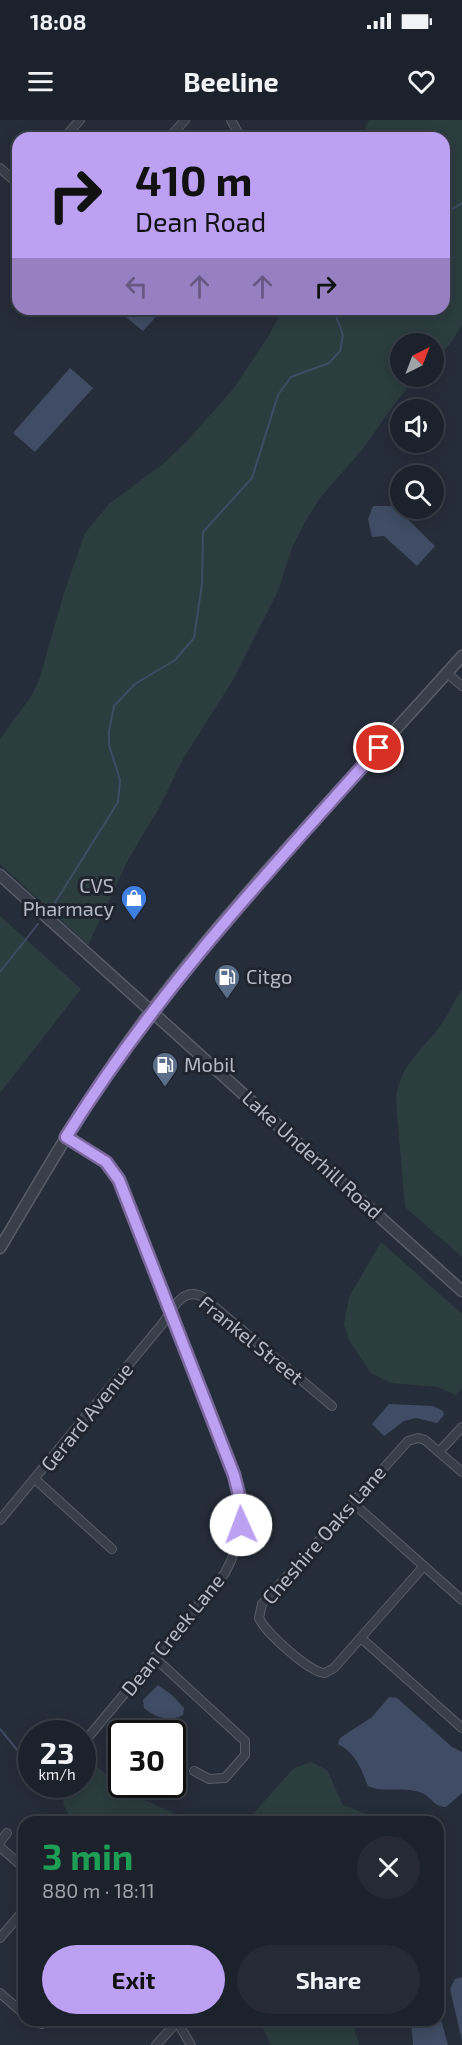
<!DOCTYPE html>
<html lang="en">
<head>
<meta charset="utf-8">
<style>
	body { margin:0; font-family:"Exo 2",sans-serif; background:#252a34; color:#f1f3f6; height:100vh; display:flex; flex-direction:column; font-size:22px; white-space:nowrap }
	* { box-sizing:border-box; margin:0 }
	p { font-size:20px; color:#a0a4a9 }
	.icon { flex:none; width:33px; height:33px; fill:none; stroke:currentColor; stroke-width:2; stroke-linecap:round; stroke-linejoin:round }
	.map { position:relative; flex:1; overflow:hidden }
	.drawer { position:absolute; left:18px; top:1696px; width:426px; height:210px; display:flex; flex-direction:column; background:#1c222c; border-radius:18px; box-shadow:0 3px 15px #0003,0 0 0 2px #3a3f48 }
	.drawer>* { flex:none }
	.hud { position:absolute; left:12px; top:12px; width:438px; height:183px; border-radius:18px; box-shadow:0 3px 15px #0003,0 0 0 2px #3a3f48; background:#bca0f2; color:#111; overflow:hidden }
	.needle { width:39px; rotate:42deg }
	.controls { position:absolute; left:390px; top:213px; display:grid; gap:12px }
	.controls a { display:grid; place-items:center; width:54px; height:54px; border-radius:50%; background:#1c222c; box-shadow:0 3px 15px #0003,0 0 0 2px #3a3f48; font-size:30px }
	.speed { position:absolute; left:18px; top:1600px; display:flex; gap:12px; font-size:30px; font-weight:700; text-align:center }
	.speed>* { display:grid; place-content:center; width:78px; height:78px; border-radius:50%; background:#1c222c; box-shadow:0 3px 15px #0003,0 0 0 2px #3a3f48; line-height:1 }
	.speed small { font-size:15px; font-weight:400 }
	.speed .limit { border:3px solid #111; border-radius:9px; background:#fff; color:#111 }
	.pin { position:absolute; display:grid; place-items:center; width:51px; height:51px; color:#fff; margin:-26px; border:3px solid #fff; border-radius:50%; box-shadow:0 2px 6px #0007 }
	.me { position:absolute; width:66px; margin:-33px; rotate:358deg; stroke-linejoin:round; filter:drop-shadow(0 0 4px #0008) }
	.turn { display:flex; align-items:center; gap:21px; height:126px; padding:0 24px; font-size:27px }
	.turn .icon { width:78px; height:78px; stroke-width:2.5 }
	.turn b { display:block; font-size:42px; line-height:51px }
	.lanes { display:flex; align-items:center; height:57px; padding:0 24px; background:#0003; justify-content:center; gap:30px; direction:ltr }
	.lanes .off { opacity:.35 }
	.round { display:grid; place-items:center; flex:none; width:63px; height:63px; border-radius:32px; background:#252a34 }
	.head { display:flex; align-items:center; justify-content:space-between; height:102px; padding:0 24px }
	h1 { font-size:36px; font-weight:700; line-height:45px; color:#1e9e55 }
	.button { display:flex; gap:12px; margin-top:auto; padding:12px 24px }
	.button a { flex:1; height:69px; border-radius:36px; background:#bca0f2; color:#111; font-size:24px; font-weight:700; line-height:69px; text-align:center }
	.button a+a { background:#252a34; color:#f1f3f6 }
	.status { display:flex; justify-content:space-between; align-items:center; height:42px; padding:0 30px; background:#1c222c; direction:ltr }
	.status svg { height:16px; fill:currentColor }
	header { display:flex; justify-content:space-between; align-items:center; height:78px; padding:0 24px; background:#1c222c; font-size:27px; font-weight:700 }
	.map>svg:first-child { display:block }
	.green { fill:#2c3d3f }
	.water { fill:#3f4c63 }
	.lines { fill:none; stroke-linecap:round; stroke-linejoin:round }
	.stream { stroke:#3f4c63; stroke-width:2 }
	.minor-casing { stroke:#585d68; stroke-width:10 }
	.tertiary-casing { stroke:#585d68; stroke-width:13 }
	.minor { stroke:#393f4a; stroke-width:8 }
	.tertiary { stroke:#393f4a; stroke-width:10 }
	.route-casing { stroke:#7a689d; stroke-width:15 }
	.route { stroke:#bca0f2; stroke-width:10 }
	.labels { text-anchor:middle; stroke-width:6; stroke-linejoin:round; paint-order:stroke }
	.poi-label { font-size:20px; fill:#b5bac6; stroke:#1f242f; text-anchor:start }
	.street-label { font-size:20px; fill:#b5bac6; stroke:#1f242f }
</style>
</head>
<body>
<div class="status"><b>18:08</b><svg viewBox="0 0 49 12"><path d="M0 12V9h3v3zM5 12V6h3v6zM10 12V3h3v9zM15 12V0h3v12zM26 1h20v11H26zM47 4h2v5h-2z"/></svg></div>
<header><svg class="icon" aria-label="menu" viewBox="0 0 24 24"><path d="M4 6h16M4 12h16M4 18h16"/></svg>Beeline<svg class="icon" aria-label="heart" viewBox="0 0 24 24"><path d="M12 20l-8-8c-3-5 5-10 8-4 3-6 11-1 8 4z"/></svg></header>
<div class="map">
<svg width="462" height="1925" viewBox="0 0 462 1925">
	<rect width="100%" height="100%" fill="#262d3a"/>
	<g class="green">
		<path d="M 369,0 L 462,0 L 462,205 L 450,224 L 434,241 L 434,224 L 400,224 L 400,256 L 418,257 L 402,274 L 361,331 L 320,378 L 306,400 L 292,428 L 278,471 L 233,560 L 183,639 L 159,688 L 129,738 L 88,825 L 0,744 L 0,619 L 32,575 L 40,557 L 64,473 L 85,413 L 109,384 L 164,343 L 188,320 L 234,268 L 269,215 L 283,189 L 444,189 L 444,18 L 361,18 Z"/>
		<path d="M 0,796 L 81,869 L 0,973 Z"/>
		<path d="M 462,869 L 462,1137 L 405,1087 L 396,981 C 398,949 418,933 438,909 C 447,897 454,882 462,869 Z"/>
		<path d="M 381,1122 L 462,1194 L 462,1268 L 456,1275 L 438,1267 L 391,1263 L 371,1253 L 349,1220 L 344,1204 L 349,1177 Z"/>
		<path d="M 311,1642 L 327,1650 L 343,1685 L 387,1702 L 239,1702 L 251,1696 L 293,1649 Z"/>
		<path d="M 96,1646 L 132,1674 L 192,1702 L 73,1702 L 63,1684 L 66,1665 L 82,1665 L 83,1649 Z"/>
		<path d="M 259,1901 L 352,1901 L 359,1925 L 271,1925 Z"/>
	</g>
	<g class="water">
		<path d="M 116,189 L 163,189 L 143,211 Z"/>
		<path d="M 70,248 L 93,268 L 35,332 L 13,313 Z"/>
		<path d="M 373,386 L 394,386 L 435,426 L 417,446 L 384,416 L 372,417 L 368,399 Z"/>
		<path d="M 389,1284 L 433,1286 L 443,1291 L 444,1295 L 437,1303 L 416,1298 L 404,1301 L 384,1316 L 372,1304 Z"/>
		<path d="M 158,1565 L 172,1575 L 184,1588 L 183,1595 C 169,1602 156,1598 144,1588 L 143,1580 Z"/>
		<path d="M 389,1577 L 397,1578 L 452,1627 L 462,1632 L 462,1673 L 446,1687 C 434,1687 431,1677 422,1673 C 404,1665 384,1674 368,1666 C 361,1649 356,1633 338,1624 L 340,1618 L 372,1597 Z"/>
		<path d="M 462,1857 L 462,1921 L 450,1869 L 455,1859 Z"/>
		<path d="M 438,1889 L 448,1925 L 413,1925 L 411,1901 L 438,1900 Z"/>
	</g>
	<g class="lines">
		<g class="stream">
			<path d="M 444,94 L 462,83"/>
			<path d="M 51,789 L 118,682 L 120,660 L 109,625 L 109,611 L 114,586 L 135,564 L 175,540 L 194,518 L 202,464 L 203,412 L 252,358 L 278,275 L 291,257 L 329,243 L 340,231 L 343,215 L 336,196 L 337,189"/>
			<path d="M 0,852 L 38,804"/>
			<path d="M 0,1609 L 32,1648"/>
			<path d="M 46,1665 L 57,1678"/>
		</g>
		<g class="minor-casing">
			<g id="minor">
				<path d="M 231,0 L 241,18"/>
				<path d="M 64,18 L 80,0"/>
				<path d="M 169,18 L 185,0"/>
				<path d="M 0,48 L 18,64"/>
				<path d="M 447,553 L 462,566"/>
				<path d="M 66,1017 L 106,1042 L 119,1060 L 229,1341 C 243,1381 246,1415 225,1453 L 85,1621"/>
				<path d="M 439,1332 L 462,1307"/>
				<path d="M 36,1360 L 112,1429"/>
				<path d="M 353,1383 L 462,1480"/>
				<path d="M 0,1400 L 163,1203 C 172,1189 183,1166 203,1177 L 332,1286"/>
				<path d="M 424,1446 L 334,1548 L 325,1553 C 310,1553 265,1512 259,1498 L 262,1484 L 408,1321 L 418,1318 L 425,1320 L 462,1352"/>
				<path d="M 361,1518 L 462,1608"/>
				<path d="M 155,1538 L 245,1621 L 245,1635 L 225,1658 L 209,1659 L 194,1651"/>
				<path d="M 0,1722 L 7,1713"/>
				<path d="M 0,1727 L 24,1748"/>
				<path d="M 0,1818 L 24,1790"/>
				<path d="M 0,1873 L 24,1894"/>
				<path d="M 31,1900 L 42,1904 L 51,1900"/>
				<path d="M 176,1900 L 191,1925"/>
				<path d="M 156,1925 L 177,1902"/>
			</g>
		</g>
		<g class="tertiary-casing">
			<g id="tertiary">
				<path d="M 0,755 L 462,1171"/>
				<path d="M 0,1128 C 49,1046 96,963 154,887 C 248,764 359,652 462,536"/>
			</g>
		</g>
		<use href="#minor" class="minor"/>
		<use href="#tertiary" class="tertiary"/>
	</g>
	<g class="lines">
		<g class="route-casing">
			<path id="route" d="M 241,1405 L 241,1383 L 234,1355 L 119,1060 L 106,1042 L 66,1017 C 156,872 266,754 379,628"/>
		</g>
		<use href="#route" class="route"/>
	</g>
	<defs>
		<g id="shop-pin" transform="scale(1.35)"><path d="M0 17L-7.5 6A9.5 9.5 0 1 1 7.5 6Z" fill="#3f7fe0" stroke="#1f242f"/><path d="M-5-2.5h2.3a2.7 3.5 0 0 1 5.4 0H5L5.5 6h-11ZM-1.5-2.5h3a1.5 2.3 0 0 0-3 0Z" fill="#fff"/></g>
		<g id="fuel-pin" transform="scale(1.35)"><path d="M0 17L-7.5 6A9.5 9.5 0 1 1 7.5 6Z" fill="#5c6f8a" stroke="#1f242f"/><path d="M-5.5-6h7V0h2V4h1.3V-2.5L3-4.5l.8-.8L6-3V5H2.5V1h-1V6h-7ZM-4.2-4.7v3.2H.2V-4.7Z" fill="#fff"/></g>
	</defs>
	<g fill-rule="evenodd">
		<use href="#shop-pin" x="134" y="778"/>
		<use href="#fuel-pin" x="227" y="857"/>
		<use href="#fuel-pin" x="165" y="945"/>
	</g>
	<g class="labels">
		<g class="poi-label">
			<text x="114" y="773" text-anchor="end">CVS<tspan x="114" dy="23">Pharmacy</tspan></text>
			<text x="246" y="864">Citgo</text>
			<text x="184" y="952">Mobil</text>
		</g>
		<g class="street-label">
			<text transform="translate(312 1035) rotate(42)" y="7">Lake Underhill Road</text>
			<text transform="translate(251 1220) rotate(39)" y="7">Frankel Street</text>
			<text transform="translate(87 1297) rotate(-51)" y="7">Gerard Avenue</text>
			<text transform="translate(324 1415) rotate(-49)" y="7">Cheshire Oaks Lane</text>
			<text transform="translate(173 1515) rotate(-51)" y="7">Dean Creek Lane</text>
		</g>
	</g>
</svg>
<div class="controls">
<a><svg class="needle" viewBox="-14 -14 28 28"><path d="M0-13l5 13h-10z" fill="#e53935"/><path d="M0 13l5-13h-10z" fill="#a0a4a9"/></svg></a>
<a><svg class="icon" aria-label="sound" viewBox="0 0 24 24"><path d="M4 9h4l5-4v14l-5-4H4zM17 9q2 3 0 6"/></svg></a>
<a><svg class="icon" aria-label="search" viewBox="0 0 24 24"><circle cx="10" cy="10" r="6"/><path d="M15 15l6 6"/></svg></a>
</div>
<div class="speed"><div>23<small>km/h</small></div><div class="limit">30</div></div>
<div class="pin" style="left:379px;top:628px;background:#d93025"><svg class="icon" aria-label="arrive" viewBox="0 0 24 24"><path d="M6 21V4h12l-3 4 3 4H6"/></svg></div>
<svg class="me" style="left:241px;top:1405px" viewBox="-20 -20 40 40"><circle r="19" fill="#fff"/><path d="M0-13L10 11 0 6-10 11z" fill="#bca0f2"/></svg>
<div class="hud">
<div class="turn"><svg class="icon" aria-label="right" viewBox="0 0 24 24"><path d="M7 20v-9h11M14 6l5 5-5 5"/></svg><div><b>410 m</b>Dean Road</div></div>
<div class="lanes"><svg class="icon off" aria-label="left" viewBox="0 0 24 24"><path d="M17 20v-9H6M10 6l-5 5 5 5"/></svg><svg class="icon off" aria-label="ahead" viewBox="0 0 24 24"><path d="M12 20V5M6 11l6-6 6 6"/></svg><svg class="icon off" aria-label="ahead" viewBox="0 0 24 24"><path d="M12 20V5M6 11l6-6 6 6"/></svg><svg class="icon" aria-label="right" viewBox="0 0 24 24"><path d="M7 20v-9h11M14 6l5 5-5 5"/></svg></div>
</div>
<section class="drawer">
<div class="head"><div><h1>3 min</h1><p>880 m · 18:11</p></div><a class="round"><svg class="icon" aria-label="close" viewBox="0 0 24 24"><path d="M6 6l12 12M18 6L6 18"/></svg></a></div>
<div class="button"><a>Exit</a><a>Share</a></div>
</section>
</div>
</body>
</html>
